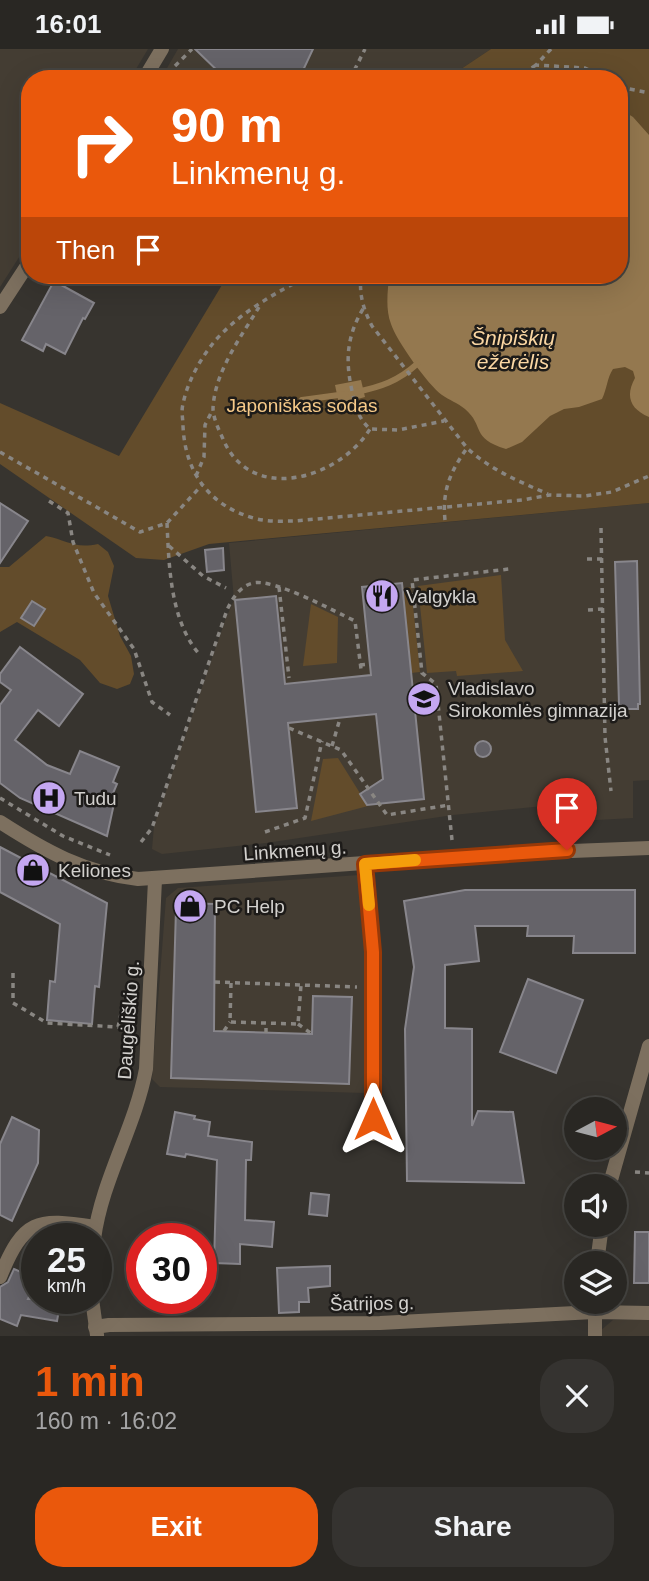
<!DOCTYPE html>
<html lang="en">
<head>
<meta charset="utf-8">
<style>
	body { margin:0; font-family:Helvetica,sans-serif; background:#353330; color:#f1f3f6; height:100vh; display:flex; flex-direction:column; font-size:26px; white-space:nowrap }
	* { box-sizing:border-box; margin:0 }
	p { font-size:23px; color:#a5a5a6 }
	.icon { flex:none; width:38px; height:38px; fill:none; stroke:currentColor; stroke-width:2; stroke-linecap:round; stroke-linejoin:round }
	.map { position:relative; height:1287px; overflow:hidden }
	.sheet { display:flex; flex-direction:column; background:#292723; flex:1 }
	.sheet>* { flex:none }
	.hud { position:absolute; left:21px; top:21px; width:607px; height:214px; border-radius:28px; box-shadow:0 7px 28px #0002,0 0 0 2px #454441; background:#ea580c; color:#fff; overflow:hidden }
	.needle { width:46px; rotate:83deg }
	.controls { position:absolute; left:564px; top:1048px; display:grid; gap:14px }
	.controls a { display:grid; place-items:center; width:63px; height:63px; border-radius:50%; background:#292723; box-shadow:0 7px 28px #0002,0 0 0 2px #454441; font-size:35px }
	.speed { position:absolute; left:21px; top:1174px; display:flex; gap:14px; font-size:35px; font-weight:700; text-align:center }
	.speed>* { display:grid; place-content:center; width:91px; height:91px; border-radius:50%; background:#292723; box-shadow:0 7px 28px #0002,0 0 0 2px #454441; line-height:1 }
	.speed small { font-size:18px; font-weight:400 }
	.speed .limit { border:10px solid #d22; background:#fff; color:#111 }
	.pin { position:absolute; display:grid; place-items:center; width:60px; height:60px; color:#fff; margin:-72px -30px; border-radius:50% 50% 50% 0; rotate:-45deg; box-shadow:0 0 7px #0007 }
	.pin .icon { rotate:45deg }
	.me { position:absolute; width:77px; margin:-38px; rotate:0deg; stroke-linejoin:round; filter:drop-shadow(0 0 5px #0008) }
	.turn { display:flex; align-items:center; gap:24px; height:147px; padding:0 35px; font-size:32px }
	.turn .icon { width:91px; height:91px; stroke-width:2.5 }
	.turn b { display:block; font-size:49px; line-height:60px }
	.then { display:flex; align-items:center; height:66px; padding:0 35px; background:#0003; gap:14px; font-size:26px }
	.round { display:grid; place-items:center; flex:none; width:74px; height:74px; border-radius:28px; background:#353330 }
	.summary { display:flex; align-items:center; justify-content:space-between; height:119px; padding:0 35px }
	h1 { font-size:42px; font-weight:700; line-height:52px; color:#ea580c }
	.cta { display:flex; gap:14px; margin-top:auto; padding:14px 35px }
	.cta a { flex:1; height:80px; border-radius:28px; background:#ea580c; color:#fff; font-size:28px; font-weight:700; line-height:80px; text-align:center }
	.cta a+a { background:#353330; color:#f1f3f6 }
	.status { display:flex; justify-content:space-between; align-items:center; height:49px; padding:0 35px; background:#292723; direction:ltr }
	.status svg { height:19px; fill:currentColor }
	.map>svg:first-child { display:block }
	.built { fill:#443d33 }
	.green { fill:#634c2b }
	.water { fill:#94784f }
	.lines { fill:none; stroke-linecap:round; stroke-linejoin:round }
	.stream { stroke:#94784f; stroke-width:6 }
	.building { fill:#656369; stroke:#88868c; stroke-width:2 }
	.path { stroke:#898682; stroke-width:3.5; stroke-dasharray:5 5; stroke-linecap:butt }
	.minor { stroke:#7d705f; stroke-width:14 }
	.route-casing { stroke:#983908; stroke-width:18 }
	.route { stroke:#ea580c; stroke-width:12 }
	.slow { stroke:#f59e0b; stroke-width:12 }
	.labels { text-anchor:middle; stroke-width:5; stroke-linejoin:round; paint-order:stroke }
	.park-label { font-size:19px; fill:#f7ca89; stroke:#1d1b19 }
	.poi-label { font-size:19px; fill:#d3d1ce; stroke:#1d1b19; text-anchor:start }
	.street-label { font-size:19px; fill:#d3d1ce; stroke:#1d1b19 }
	.water-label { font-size:21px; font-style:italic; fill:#fbd7a3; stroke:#1d1b19 }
</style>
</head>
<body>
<div class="status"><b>16:01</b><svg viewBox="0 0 49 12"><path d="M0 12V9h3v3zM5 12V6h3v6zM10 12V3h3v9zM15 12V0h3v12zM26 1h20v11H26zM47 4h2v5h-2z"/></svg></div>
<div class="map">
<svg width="649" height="1287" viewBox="0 0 649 1287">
	<rect width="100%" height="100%" fill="#37342f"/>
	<g class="built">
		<path d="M 0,0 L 148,0 L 130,30 L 30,30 L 30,191 L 0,238 Z"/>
		<path d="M 178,0 L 491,0 L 446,30 L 167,30 L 163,26 Z"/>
		<path d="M 649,454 L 649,731 L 633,732 L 633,769 L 560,773 L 544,757 L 453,766 L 266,794 L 162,805 L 152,800 L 154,777 L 226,569 L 234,551 L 229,494 Z"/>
		<path d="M 359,826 L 366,920 L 365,1044 L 160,1038 L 152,1030 L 166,849 L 178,839 Z"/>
		<path d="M 613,1271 L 649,1271 L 649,1287 L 601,1287 L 600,1282 Z"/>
	</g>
	<g class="green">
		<path d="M 491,0 L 649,0 L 649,454 L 209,495 L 164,511 L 136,509 L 0,415 L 0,354 L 119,407 L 228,226 L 620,226 L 620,30 L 446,30 Z"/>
		<path d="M 46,487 C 67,491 74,500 98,495 L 108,503 L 114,517 L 108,547 L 120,587 L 131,607 L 134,625 L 130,635 L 117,640 L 100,634 L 80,611 L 17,573 L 0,583 L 0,518 L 9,518 Z"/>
		<path d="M 501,526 L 505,591 L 523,622 L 457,627 L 456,622 L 427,624 L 418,537 Z"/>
		<path d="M 411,538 L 420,623 L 411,624 L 403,539 Z"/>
		<path d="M 311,555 L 338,568 L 337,614 L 303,617 Z"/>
		<path d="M 338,709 L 368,757 L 311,772 L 323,710 Z"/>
	</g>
	<g class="water">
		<path d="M 620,60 L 633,68 L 649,86 L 649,368 C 630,360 625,347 635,329 L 633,322 L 625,318 L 613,320 C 607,329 607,340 602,350 L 579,358 L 564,360 L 550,367 L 522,393 L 506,400 C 470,389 485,377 465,360 C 458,354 449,351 442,346 C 428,336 396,291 391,275 C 385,259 388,242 389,226 L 620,226 Z"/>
		<path d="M 361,331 L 365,348 L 339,355 L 335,336 Z"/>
	</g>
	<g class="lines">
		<g class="stream">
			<path d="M 356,343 C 381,338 398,332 417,315"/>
			<path d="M 302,351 L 346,345"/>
		</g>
	</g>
	<g class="building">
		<path d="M 195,0 L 313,0 L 299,30 L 226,30 Z"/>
		<path d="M 54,232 L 94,254 L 85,270 L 83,269 L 65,305 L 46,295 L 43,302 L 22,291 Z"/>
		<path d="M 0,454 L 28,472 L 0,514 Z"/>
		<path d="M 223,499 L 224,521 L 207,523 L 205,501 Z"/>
		<path d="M 637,512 L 640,655 L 638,655 L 638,660 L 621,660 L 621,656 L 619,656 L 615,513 Z"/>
		<path d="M 402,534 L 424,750 L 367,756 L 360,745 L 383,730 L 376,665 L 288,674 L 297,759 L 256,763 L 235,551 L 276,547 L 285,635 L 371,626 L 362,538 Z"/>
		<path d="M 32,552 L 45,560 L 34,577 L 21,569 Z"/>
		<path d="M 20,598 L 83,645 L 59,677 L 38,661 L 15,691 L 47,716 L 70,725 L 80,702 L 119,718 L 113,733 L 117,735 L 111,749 L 115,750 L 107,787 L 20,749 L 0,734 L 0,656 L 11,641 L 0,633 L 0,625 Z"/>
		<circle cx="483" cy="700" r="8"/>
		<path d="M 0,798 L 107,854 L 99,938 L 95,937 L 92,975 L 47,971 L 50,932 L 55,933 L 60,875 L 0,843 Z"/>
		<path d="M 465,841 L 635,841 L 635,904 L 573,904 L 574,887 L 527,887 L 528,877 L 475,877 L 479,912 L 445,916 L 445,979 L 472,980 L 472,1077 L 478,1062 L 513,1063 L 524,1134 L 407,1132 L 405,980 L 414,918 L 404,852 Z"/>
		<path d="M 182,854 L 215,855 L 214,982 L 312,985 L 313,947 L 352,948 L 349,1035 L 171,1029 L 176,860 Z"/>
		<path d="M 528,930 L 583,951 L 556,1024 L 500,1003 Z"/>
		<path d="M 175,1063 L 195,1067 L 194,1070 L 210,1073 L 208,1087 L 252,1093 L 251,1111 L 246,1111 L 245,1171 L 274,1173 L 272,1198 L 240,1195 L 240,1215 L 214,1214 L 217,1111 L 186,1105 L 185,1108 L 167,1105 Z"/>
		<path d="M 12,1068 L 39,1081 L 38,1114 L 12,1172 L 0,1166 L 0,1095 Z"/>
		<path d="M 311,1144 L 329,1146 L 327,1167 L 309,1165 Z"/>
		<path d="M 635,1183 L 649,1183 L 649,1234 L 634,1234 Z"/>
		<path d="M 330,1217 L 330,1237 L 308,1239 L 309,1253 L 299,1253 L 299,1263 L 279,1264 L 277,1219 Z"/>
		<path d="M 14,1220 L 37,1230 L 28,1250 L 61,1250 L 57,1272 L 21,1266 L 17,1277 L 0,1270 L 0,1238 L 8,1233 Z"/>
	</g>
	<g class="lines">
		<g class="path">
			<path d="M 551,0 L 536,16 L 585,19 L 608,30"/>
			<path d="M 175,17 L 192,0"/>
			<path d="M 350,30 L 365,0"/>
			<path d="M 515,30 L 536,16"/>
			<path d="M 620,38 L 649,44"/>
			<path d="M 311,226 C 276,243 239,264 214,293 C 200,310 187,334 183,355 C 181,362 183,370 183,377 C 185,424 210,458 257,470 C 270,473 283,472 295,472 L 522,451 L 550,446 L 585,447 L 612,443 L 649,427"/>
			<path d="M 361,226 C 359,245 363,260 372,277 L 467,399 C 491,421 518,432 548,445"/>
			<path d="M 259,258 C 241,288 215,322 213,359 C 213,369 219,381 223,390 C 251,456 339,430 370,380"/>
			<path d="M 363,260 C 346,288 345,314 353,346 C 356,360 359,370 370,380 L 398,381 L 444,372"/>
			<path d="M 0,403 L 140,483 L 167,474 L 202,436"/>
			<path d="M 196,427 L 204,408 L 205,376 L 212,362"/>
			<path d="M 49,452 L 68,464 L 73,493 L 94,544 L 134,600 L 152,653 L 170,666"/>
			<path d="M 445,471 C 442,442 450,423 467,399"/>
			<path d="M 167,474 C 169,517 170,572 200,606"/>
			<path d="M 601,479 L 605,688 L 611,742"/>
			<path d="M 169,497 L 203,527 L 226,539"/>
			<path d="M 587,510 L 602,510"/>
			<path d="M 279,538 L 289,629"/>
			<path d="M 588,561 L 603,560"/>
			<path d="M 360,616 L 370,615"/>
			<path d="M 289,679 L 341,701 L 387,766 L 449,756"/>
			<path d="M 332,697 L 339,673"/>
			<path d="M 0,749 L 63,787 L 110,806"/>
			<path d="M 265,783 L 305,769 L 322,692"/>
			<path d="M 452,791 L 436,635 L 422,624 L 412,531 L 509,520"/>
			<path d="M 141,793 L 152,779 L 227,561 C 232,550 240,537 253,534 C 273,529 334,562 355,572 L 361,620"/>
			<path d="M 13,924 L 13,954 L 47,974 L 118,978 L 121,965"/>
			<path d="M 215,933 L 357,938"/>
			<path d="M 231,934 L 230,973 L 298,975 L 301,936"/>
			<path d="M 298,975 L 312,985"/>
			<path d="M 224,982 L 230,973"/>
			<path d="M 266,984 L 266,974"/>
			<path d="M 635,1123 L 649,1124"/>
		</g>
		<g class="minor">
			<path d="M 144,30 L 162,0"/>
			<path d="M 0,258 L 30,212"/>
			<path d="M 0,773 C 45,802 84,824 138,830 L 492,805 L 649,799"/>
			<path d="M 365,815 L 373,903 L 373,1085"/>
			<path d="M 609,1138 L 649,997"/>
			<path d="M 94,1190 C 102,1130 135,1079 146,1020 L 155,831"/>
			<path d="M 597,1214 L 602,1176"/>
			<path d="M 0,1228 C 24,1170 36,1169 95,1178"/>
			<path d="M 92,1250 L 97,1286"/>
			<path d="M 95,1278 L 109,1276 L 380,1274 L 594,1263 L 649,1264"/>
			<path d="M 595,1287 L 595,1253"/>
		</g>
	</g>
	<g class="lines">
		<g class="route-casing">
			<path id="route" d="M 373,1070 L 373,903 L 365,815 L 567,801"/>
		</g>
		<use href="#route" class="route"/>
		<path class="slow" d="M 369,856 L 365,815 L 415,811"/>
	</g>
	<defs>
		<g id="restaurant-disc" transform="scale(1.75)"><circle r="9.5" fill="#c4a7f1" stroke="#1d1b19"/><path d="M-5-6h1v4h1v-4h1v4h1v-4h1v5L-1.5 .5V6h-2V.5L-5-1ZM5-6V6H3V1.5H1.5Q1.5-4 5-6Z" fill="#111"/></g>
		<g id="school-disc" transform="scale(1.75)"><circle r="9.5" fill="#c4a7f1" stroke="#1d1b19"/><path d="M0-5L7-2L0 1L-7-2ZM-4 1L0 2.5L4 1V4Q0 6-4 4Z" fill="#111"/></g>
		<g id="hospital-disc" transform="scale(1.75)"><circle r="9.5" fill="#c4a7f1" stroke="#1d1b19"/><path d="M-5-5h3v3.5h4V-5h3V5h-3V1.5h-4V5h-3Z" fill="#111"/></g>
		<g id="shop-disc" transform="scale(1.75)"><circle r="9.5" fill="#c4a7f1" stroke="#1d1b19"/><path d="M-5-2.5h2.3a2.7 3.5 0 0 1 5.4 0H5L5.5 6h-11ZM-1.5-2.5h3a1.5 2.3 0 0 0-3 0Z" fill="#111"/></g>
	</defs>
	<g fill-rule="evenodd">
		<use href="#restaurant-disc" x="382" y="547"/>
		<use href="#school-disc" x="424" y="650"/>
		<use href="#hospital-disc" x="49" y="749"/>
		<use href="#shop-disc" x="33" y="821"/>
		<use href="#shop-disc" x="190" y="857"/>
	</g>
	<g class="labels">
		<g class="park-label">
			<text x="302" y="363">Japoniškas sodas</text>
		</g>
		<g class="poi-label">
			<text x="406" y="554">Valgykla</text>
			<text x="448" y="646">Vladislavo<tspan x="448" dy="22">Sirokomlės gimnazija</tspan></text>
			<text x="74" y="756">Tudu</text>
			<text x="58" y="828">Keliones</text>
			<text x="214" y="864">PC Help</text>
		</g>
		<g class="street-label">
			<text transform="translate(295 801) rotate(-4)" y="7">Linkmenų g.</text>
			<text transform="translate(128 971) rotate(-86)" y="7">Daugėliškio g.</text>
			<text transform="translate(372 1254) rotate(-1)" y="7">Šatrijos g.</text>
		</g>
		<g class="water-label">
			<text x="513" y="296">Šnipiškių<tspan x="513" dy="24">ežerėlis</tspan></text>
		</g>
	</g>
</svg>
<div class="controls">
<a><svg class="needle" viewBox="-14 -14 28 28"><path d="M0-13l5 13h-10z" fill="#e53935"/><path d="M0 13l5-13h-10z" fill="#a5a5a6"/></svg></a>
<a><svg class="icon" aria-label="sound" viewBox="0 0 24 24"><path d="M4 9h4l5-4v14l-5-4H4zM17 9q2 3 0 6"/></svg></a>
<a><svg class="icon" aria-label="layers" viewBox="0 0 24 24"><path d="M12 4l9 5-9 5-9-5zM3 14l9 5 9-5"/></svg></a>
</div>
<div class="speed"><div>25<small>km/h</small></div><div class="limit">30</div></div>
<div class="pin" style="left:567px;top:801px;background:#d93025"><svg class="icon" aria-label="arrive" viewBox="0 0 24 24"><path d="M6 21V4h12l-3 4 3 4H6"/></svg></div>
<svg class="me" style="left:373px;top:1070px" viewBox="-20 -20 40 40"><path d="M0-17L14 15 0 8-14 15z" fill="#ea580c" stroke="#fff" stroke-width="4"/></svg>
<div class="hud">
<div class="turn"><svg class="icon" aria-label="right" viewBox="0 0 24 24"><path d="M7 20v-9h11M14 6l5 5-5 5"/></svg><div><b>90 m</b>Linkmenų g.</div></div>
<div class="then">Then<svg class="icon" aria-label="arrive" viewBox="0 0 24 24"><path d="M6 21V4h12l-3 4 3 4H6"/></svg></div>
</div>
</div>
<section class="sheet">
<div class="summary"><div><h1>1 min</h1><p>160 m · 16:02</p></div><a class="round"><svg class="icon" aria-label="close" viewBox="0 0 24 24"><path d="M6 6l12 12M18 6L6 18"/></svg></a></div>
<div class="cta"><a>Exit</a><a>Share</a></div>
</section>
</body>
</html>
